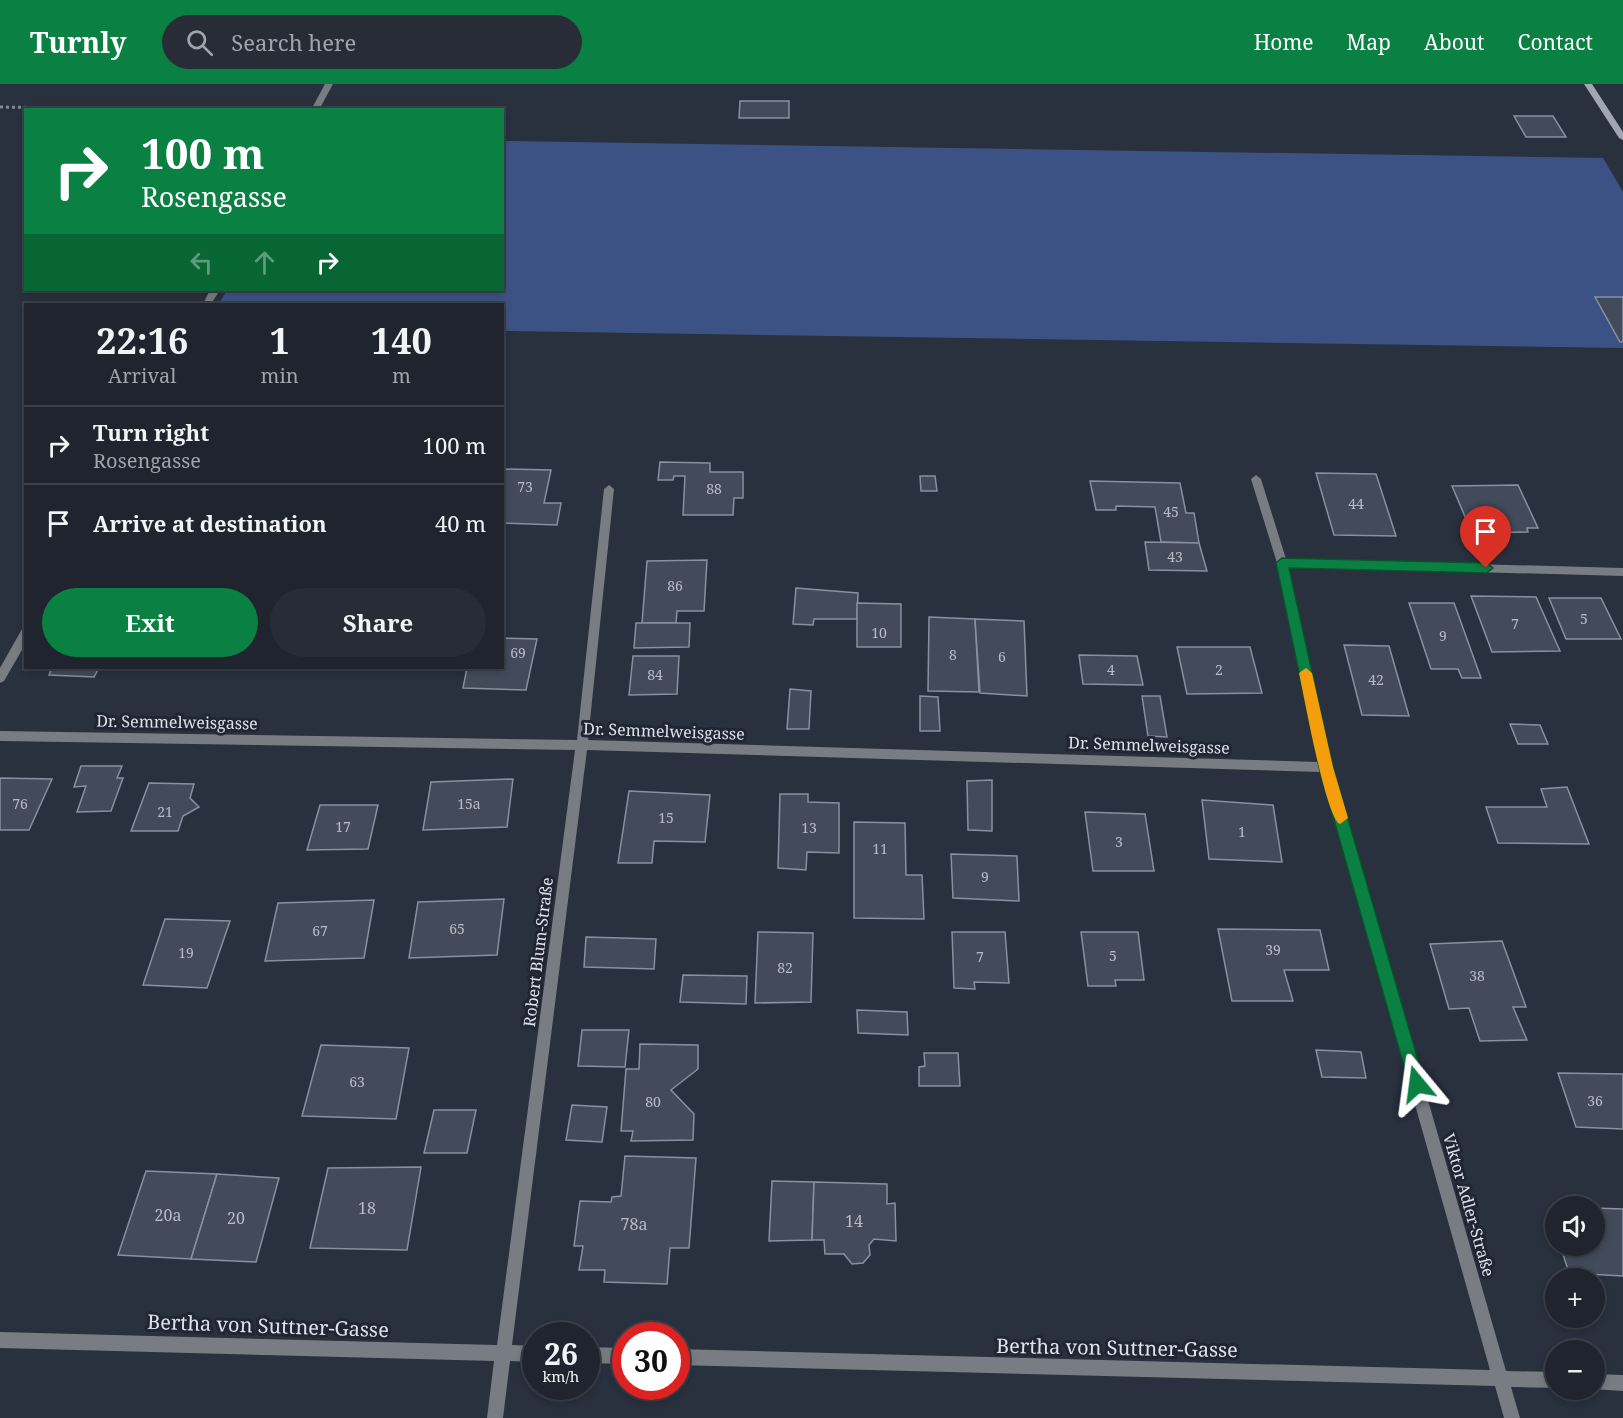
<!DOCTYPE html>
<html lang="en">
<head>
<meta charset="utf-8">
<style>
	body { margin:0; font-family:"Noto Serif",serif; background:#272c36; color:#f1f3f6; height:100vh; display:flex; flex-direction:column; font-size:22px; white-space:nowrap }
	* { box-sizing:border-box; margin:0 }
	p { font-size:20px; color:#a1a4aa }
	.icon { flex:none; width:33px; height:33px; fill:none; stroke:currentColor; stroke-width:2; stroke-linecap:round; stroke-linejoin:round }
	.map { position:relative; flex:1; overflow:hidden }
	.details { position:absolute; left:24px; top:219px; width:480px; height:366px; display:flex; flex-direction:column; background:#1f242e; border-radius:0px; box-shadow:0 3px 9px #0003,0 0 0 2px #3c414a }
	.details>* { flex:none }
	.guide { position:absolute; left:24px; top:24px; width:480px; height:183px; border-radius:0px; box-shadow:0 3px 9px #0003,0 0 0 2px #3c414a; background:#0b8043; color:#fff; overflow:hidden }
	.fabs { position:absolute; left:1545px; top:1112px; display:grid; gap:12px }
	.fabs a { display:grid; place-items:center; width:60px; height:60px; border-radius:50%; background:#1f242e; box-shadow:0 3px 9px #0003,0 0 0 2px #3c414a; font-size:30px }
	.speed { position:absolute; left:522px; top:1238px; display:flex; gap:12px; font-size:30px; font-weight:700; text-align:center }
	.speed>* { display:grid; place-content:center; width:78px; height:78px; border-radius:50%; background:#1f242e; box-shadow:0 3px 9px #0003,0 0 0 2px #3c414a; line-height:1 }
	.speed small { font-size:15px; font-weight:400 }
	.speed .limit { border:9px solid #d22; background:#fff; color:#111 }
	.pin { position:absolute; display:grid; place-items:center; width:51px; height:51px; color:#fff; margin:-62px -26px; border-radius:50% 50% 50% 0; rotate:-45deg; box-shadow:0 0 6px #0007 }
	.pin .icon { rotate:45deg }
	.me { position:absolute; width:66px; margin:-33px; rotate:344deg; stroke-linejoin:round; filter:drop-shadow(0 0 4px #0008) }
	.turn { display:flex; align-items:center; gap:21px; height:126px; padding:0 18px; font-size:27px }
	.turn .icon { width:78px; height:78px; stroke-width:2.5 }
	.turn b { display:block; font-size:42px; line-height:51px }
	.lanes { display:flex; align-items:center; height:57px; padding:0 18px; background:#0003; justify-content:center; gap:30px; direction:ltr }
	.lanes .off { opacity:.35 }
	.eta { display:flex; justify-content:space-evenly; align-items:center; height:102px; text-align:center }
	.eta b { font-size:36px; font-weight:700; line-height:42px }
	.cta { display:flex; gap:12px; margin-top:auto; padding:12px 18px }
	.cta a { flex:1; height:69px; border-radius:36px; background:#0b8043; color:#fff; font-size:24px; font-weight:700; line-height:69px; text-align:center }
	.cta a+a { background:#272c36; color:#f1f3f6 }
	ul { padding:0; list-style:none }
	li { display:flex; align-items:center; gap:18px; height:78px; padding:0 18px; border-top:2px solid #3c414a }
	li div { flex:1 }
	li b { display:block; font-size:22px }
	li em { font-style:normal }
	header { display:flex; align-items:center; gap:36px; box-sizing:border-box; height:84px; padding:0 30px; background:#0b8043; color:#fff }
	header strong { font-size:28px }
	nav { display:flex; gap:33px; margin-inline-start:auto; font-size:21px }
	.search { width:420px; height:54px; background:#272c36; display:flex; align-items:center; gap:15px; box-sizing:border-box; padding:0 21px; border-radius:33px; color:#a1a4aa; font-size:22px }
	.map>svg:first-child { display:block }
	.green { fill:#3d5284 }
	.building { fill:#434a59; stroke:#8890a1; stroke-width:1.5 }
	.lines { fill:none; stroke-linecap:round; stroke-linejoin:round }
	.path { stroke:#848995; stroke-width:3; stroke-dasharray:3 3; stroke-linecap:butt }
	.street { fill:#787c83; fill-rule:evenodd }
	.secondary { fill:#a1a7b2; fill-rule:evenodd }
	.route { fill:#0b8043; stroke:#07532c; stroke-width:1.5 }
	.slow { fill:#f59e0b }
	.labels { text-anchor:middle; stroke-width:6; stroke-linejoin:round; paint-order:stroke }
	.number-label { font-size:14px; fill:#b7bcc6 }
	.street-label { font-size:16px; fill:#dee2eb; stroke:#202633 }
	.near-number-label { font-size:16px; fill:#b7bcc6 }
	.near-street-label { font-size:20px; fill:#dee2eb; stroke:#202633 }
</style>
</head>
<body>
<header>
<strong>Turnly</strong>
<div class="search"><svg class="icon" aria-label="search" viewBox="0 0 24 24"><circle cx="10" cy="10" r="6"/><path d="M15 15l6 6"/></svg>Search here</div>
<nav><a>Home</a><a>Map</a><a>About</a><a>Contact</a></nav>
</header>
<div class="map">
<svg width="1623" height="1334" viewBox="0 0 1623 1334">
	<rect width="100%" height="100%" fill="#29303e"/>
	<path class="green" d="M 503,57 L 1603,74 L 1623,108 L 1623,264 L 503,247 L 502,220 L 219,220 L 227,206 L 502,206 Z"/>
	<g class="building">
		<path d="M 740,17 L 789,17 L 789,34 L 739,34 Z"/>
		<path d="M 1514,32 L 1553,32 L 1566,53 L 1526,53 Z"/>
		<path d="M 1595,213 L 1623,213 L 1623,258 L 1620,258 Z"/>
		<path d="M 660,378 L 710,379 L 710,388 L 743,388 L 743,414 L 734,414 L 733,431 L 683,431 L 685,392 L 674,392 L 673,396 L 658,396 Z"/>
		<path d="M 502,385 L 551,386 L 544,419 L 561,419 L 557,441 L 502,439 Z"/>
		<path d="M 1316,389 L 1376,390 L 1396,452 L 1334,451 Z"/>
		<path d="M 920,392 L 935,392 L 937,407 L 921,407 Z"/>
		<path d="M 1090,397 L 1180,399 L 1186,429 L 1194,429 L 1199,459 L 1161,458 L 1155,423 L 1116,422 L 1116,426 L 1096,426 Z"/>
		<path d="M 1518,401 L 1538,444 L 1527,444 L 1528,448 L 1472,449 L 1452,402 Z"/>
		<path d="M 1145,458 L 1199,459 L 1207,487 L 1149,486 Z"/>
		<path d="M 707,476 L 704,527 L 677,527 L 676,539 L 642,539 L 647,477 Z"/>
		<path d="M 796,504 L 858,509 L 857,535 L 814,535 L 813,541 L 793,540 Z"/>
		<path d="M 1471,512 L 1536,513 L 1560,567 L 1492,568 Z"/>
		<path d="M 1549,514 L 1601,514 L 1621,555 L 1566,555 Z"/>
		<path d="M 857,519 L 901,520 L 901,563 L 857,563 Z"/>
		<path d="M 1409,519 L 1454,519 L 1481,594 L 1462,594 L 1458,585 L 1431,585 Z"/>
		<path d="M 929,533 L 975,535 L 979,608 L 928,607 Z"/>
		<path d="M 975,535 L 1024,537 L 1027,612 L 980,609 Z"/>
		<path d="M 636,539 L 690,539 L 689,563 L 634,564 Z"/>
		<path d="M 502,554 L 537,555 L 526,606 L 463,604 L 467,584 L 502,584 Z"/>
		<path d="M 1344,561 L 1389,562 L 1409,632 L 1362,631 Z"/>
		<path d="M 1177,563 L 1250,563 L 1262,609 L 1187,610 Z"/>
		<path d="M 1079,571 L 1137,572 L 1143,601 L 1083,600 Z"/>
		<path d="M 633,572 L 679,572 L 677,610 L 629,611 Z"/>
		<path d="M 52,584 L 99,584 L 94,593 L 49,591 Z"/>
		<path d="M 306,584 L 364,584 L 306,586 Z"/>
		<path d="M 790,605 L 811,607 L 809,645 L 787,645 Z"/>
		<path d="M 920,612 L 938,613 L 940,647 L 920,647 Z"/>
		<path d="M 1142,612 L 1160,612 L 1167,653 L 1148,652 Z"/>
		<path d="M 1510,640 L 1540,641 L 1548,660 L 1518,660 Z"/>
		<path d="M 81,682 L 122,682 L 117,694 L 123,694 L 111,727 L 77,728 L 86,702 L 74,703 Z"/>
		<path d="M 0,694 L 52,695 L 29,746 L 0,746 Z"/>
		<path d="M 513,695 L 507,743 L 423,746 L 431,698 Z"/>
		<path d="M 992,696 L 992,747 L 968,746 L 967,697 Z"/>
		<path d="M 149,699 L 194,700 L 190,714 L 199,723 L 183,732 L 178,747 L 131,747 Z"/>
		<path d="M 1567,703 L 1589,760 L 1498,759 L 1486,723 L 1547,723 L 1541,705 Z"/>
		<path d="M 629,707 L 710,711 L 705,758 L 654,757 L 652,779 L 618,779 Z"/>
		<path d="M 780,710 L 808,710 L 808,718 L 839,719 L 839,769 L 807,768 L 806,786 L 778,784 Z"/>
		<path d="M 1202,716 L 1273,721 L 1282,778 L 1209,775 Z"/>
		<path d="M 320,721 L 378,721 L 368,765 L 307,766 Z"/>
		<path d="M 1085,728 L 1145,730 L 1154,787 L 1093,787 Z"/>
		<path d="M 854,738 L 905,739 L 906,791 L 922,791 L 924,835 L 854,834 Z"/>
		<path d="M 951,770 L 1017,772 L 1019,817 L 953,814 Z"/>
		<path d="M 504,815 L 497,871 L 409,874 L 418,818 Z"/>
		<path d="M 374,816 L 364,874 L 265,877 L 278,819 Z"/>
		<path d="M 165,835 L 230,837 L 207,904 L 143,901 Z"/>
		<path d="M 1218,845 L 1320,846 L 1329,886 L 1284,886 L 1293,917 L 1232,917 Z"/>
		<path d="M 758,848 L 813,849 L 811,918 L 755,919 Z"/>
		<path d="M 952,848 L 1005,848 L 1009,899 L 974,898 L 975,905 L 954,904 Z"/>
		<path d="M 1081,848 L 1138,848 L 1144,896 L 1115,896 L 1116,902 L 1088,902 Z"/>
		<path d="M 586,853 L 656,855 L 654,885 L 584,883 Z"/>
		<path d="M 1502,857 L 1526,923 L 1513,923 L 1527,956 L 1480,957 L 1469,924 L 1449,925 L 1430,860 Z"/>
		<path d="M 683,891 L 747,892 L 746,920 L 680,918 Z"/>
		<path d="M 857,926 L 907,928 L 908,951 L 858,949 Z"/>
		<path d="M 582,946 L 629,946 L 625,983 L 578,982 Z"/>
		<path d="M 640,960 L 698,961 L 698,985 L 671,1006 L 694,1030 L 693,1056 L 631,1057 L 633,1047 L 621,1047 L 626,985 L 639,985 Z"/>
		<path d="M 321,961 L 409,964 L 396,1035 L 302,1032 Z"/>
		<path d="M 1316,966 L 1361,968 L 1366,994 L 1322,993 Z"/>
		<path d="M 924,969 L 958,969 L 960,1002 L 919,1002 L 919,983 L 925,982 Z"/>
		<path d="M 1558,989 L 1623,990 L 1623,1045 L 1576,1043 Z"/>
		<path d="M 572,1021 L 607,1023 L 602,1058 L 566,1056 Z"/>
		<path d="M 434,1026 L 476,1026 L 467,1069 L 424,1069 Z"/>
		<path d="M 625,1072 L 696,1074 L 689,1164 L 670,1164 L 667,1200 L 604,1198 L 605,1186 L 579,1186 L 583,1162 L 574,1162 L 580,1117 L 611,1118 L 612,1113 L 621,1112 Z"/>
		<path d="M 421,1083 L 407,1166 L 310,1164 L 328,1084 Z"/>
		<path d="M 146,1087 L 217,1090 L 191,1175 L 118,1171 Z"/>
		<path d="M 217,1090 L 279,1094 L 256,1178 L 191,1175 Z"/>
		<path d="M 772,1097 L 814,1098 L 812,1156 L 769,1157 Z"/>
		<path d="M 814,1098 L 887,1100 L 887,1120 L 895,1119 L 896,1157 L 874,1155 L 869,1161 L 870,1171 L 863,1179 L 852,1180 L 844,1170 L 825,1170 L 824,1156 L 812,1156 Z"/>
		<path d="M 1594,1124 L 1623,1125 L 1623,1192 L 1569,1189 L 1560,1161 L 1594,1161 Z"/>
	</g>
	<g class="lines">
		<path class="path" d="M 0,23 L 196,26"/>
		<g class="street">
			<path d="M 325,0 L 333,0 L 319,26 L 311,26 Z"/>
			<path d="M 210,206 L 220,206 L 211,220 L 203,220 Z"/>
			<path d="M 1256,391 L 1261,395 L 1286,475 L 1623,484 L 1623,492 L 1288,483 L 1332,683 L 1506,1287 L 1556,1288 L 1556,1304 L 1511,1303 L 1520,1334 L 1504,1334 L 1495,1302 L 676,1281 L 676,1265 L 1490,1286 L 1321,688 L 587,666 L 512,1261 L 536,1262 L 536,1278 L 510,1277 L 503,1334 L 487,1334 L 494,1277 L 0,1264 L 0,1248 L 497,1261 L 575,666 L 0,657 L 0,647 L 577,656 L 604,405 L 609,401 L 614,405 L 588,656 L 1319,678 L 1277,479 L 1251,395 Z"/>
			<path d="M 26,544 L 26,559 L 4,597 L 0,599 L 0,584 L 22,545 Z"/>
			<path d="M 586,1263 L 626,1264 L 626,1280 L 586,1279 Z"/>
			<path d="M 1594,1290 L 1623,1291 L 1623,1307 L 1592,1305 L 1594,1305 Z"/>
		</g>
		<path class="secondary" d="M 1584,0 L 1592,0 L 1623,48 L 1623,56 L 1619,54 Z"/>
	</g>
	<path class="route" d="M 1282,474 L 1486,479 L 1493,484 L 1486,489 L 1289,484 L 1333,683 L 1425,1000 L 1422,1006 L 1417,1008 L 1411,1006 L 1409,1000 L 1319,683 L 1276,479 Z"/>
	<path class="slow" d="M 1306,584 L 1312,589 L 1333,683 L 1348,734 L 1340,740 C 1326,735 1304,611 1299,589 Z"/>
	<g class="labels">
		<g class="number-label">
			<text x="525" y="408">73</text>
			<text x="714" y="410">88</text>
			<text x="1356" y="425">44</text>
			<text x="1171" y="433">45</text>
			<text x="1175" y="478">43</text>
			<text x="675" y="507">86</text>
			<text x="1584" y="540">5</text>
			<text x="1515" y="545">7</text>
			<text x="879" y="554">10</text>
			<text x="1443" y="557">9</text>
			<text x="518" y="574">69</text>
			<text x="953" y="576">8</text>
			<text x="1002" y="578">6</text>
			<text x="1111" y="591">4</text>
			<text x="1219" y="591">2</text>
			<text x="655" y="596">84</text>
			<text x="1376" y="601">42</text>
			<text x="20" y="725">76</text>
			<text x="469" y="725">15a</text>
			<text x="165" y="733">21</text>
			<text x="666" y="739">15</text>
			<text x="343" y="748">17</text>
			<text x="809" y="749">13</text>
			<text x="1242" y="753">1</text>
			<text x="1119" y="763">3</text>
			<text x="880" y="770">11</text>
			<text x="985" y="798">9</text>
			<text x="457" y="850">65</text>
			<text x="320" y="852">67</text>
			<text x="1273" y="871">39</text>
			<text x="186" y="874">19</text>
			<text x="1113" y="877">5</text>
			<text x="980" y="878">7</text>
			<text x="785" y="889">82</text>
			<text x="1477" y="897">38</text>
			<text x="357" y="1003">63</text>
			<text x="1595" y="1022">36</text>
			<text x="653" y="1023">80</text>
		</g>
		<g class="street-label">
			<text transform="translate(177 638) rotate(1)" y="6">Dr. Semmelweisgasse</text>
			<text transform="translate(664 647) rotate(2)" y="6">Dr. Semmelweisgasse</text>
			<text transform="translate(1149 661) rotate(2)" y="6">Dr. Semmelweisgasse</text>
			<text transform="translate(538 868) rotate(-83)" y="6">Robert Blum-Straße</text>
			<text transform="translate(1469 1121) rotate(74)" y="6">Viktor Adler-Straße</text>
		</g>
		<g class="near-number-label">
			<text x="367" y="1130">18</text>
			<text x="168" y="1137">20a</text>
			<text x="236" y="1140">20</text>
			<text x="854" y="1143">14</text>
			<text x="634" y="1146">78a</text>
		</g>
		<g class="near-street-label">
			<text transform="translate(268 1242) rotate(2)" y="7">Bertha von Suttner-Gasse</text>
			<text transform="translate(1117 1264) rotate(1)" y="7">Bertha von Suttner-Gasse</text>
		</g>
	</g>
</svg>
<div class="fabs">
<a><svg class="icon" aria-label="sound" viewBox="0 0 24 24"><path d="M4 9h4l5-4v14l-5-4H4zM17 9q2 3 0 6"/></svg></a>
<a>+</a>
<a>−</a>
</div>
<div class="speed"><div>26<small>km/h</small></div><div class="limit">30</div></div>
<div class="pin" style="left:1486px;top:484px;background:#d93025"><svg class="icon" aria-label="arrive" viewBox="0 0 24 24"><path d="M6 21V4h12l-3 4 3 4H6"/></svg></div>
<svg class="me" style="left:1417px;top:1000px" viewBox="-20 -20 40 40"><path d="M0-17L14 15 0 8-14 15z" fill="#0b8043" stroke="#fff" stroke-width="4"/></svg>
<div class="guide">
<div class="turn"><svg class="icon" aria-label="right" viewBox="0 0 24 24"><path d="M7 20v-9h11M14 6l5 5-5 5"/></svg><div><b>100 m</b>Rosengasse</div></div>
<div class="lanes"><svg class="icon off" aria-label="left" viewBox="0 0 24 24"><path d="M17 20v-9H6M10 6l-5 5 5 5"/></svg><svg class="icon off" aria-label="ahead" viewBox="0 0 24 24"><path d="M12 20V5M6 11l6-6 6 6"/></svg><svg class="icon" aria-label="right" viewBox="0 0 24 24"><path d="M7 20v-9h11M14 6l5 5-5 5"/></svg></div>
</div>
<section class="details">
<div class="eta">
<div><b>22:16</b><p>Arrival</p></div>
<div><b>1</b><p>min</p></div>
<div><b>140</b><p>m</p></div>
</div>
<ul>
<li><svg class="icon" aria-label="right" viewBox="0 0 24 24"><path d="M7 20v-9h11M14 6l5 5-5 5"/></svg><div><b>Turn right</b><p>Rosengasse</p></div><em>100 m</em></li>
<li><svg class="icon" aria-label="arrive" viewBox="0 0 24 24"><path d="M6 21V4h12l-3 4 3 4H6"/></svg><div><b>Arrive at destination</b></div><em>40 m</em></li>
</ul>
<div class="cta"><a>Exit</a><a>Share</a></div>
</section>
</div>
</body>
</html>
